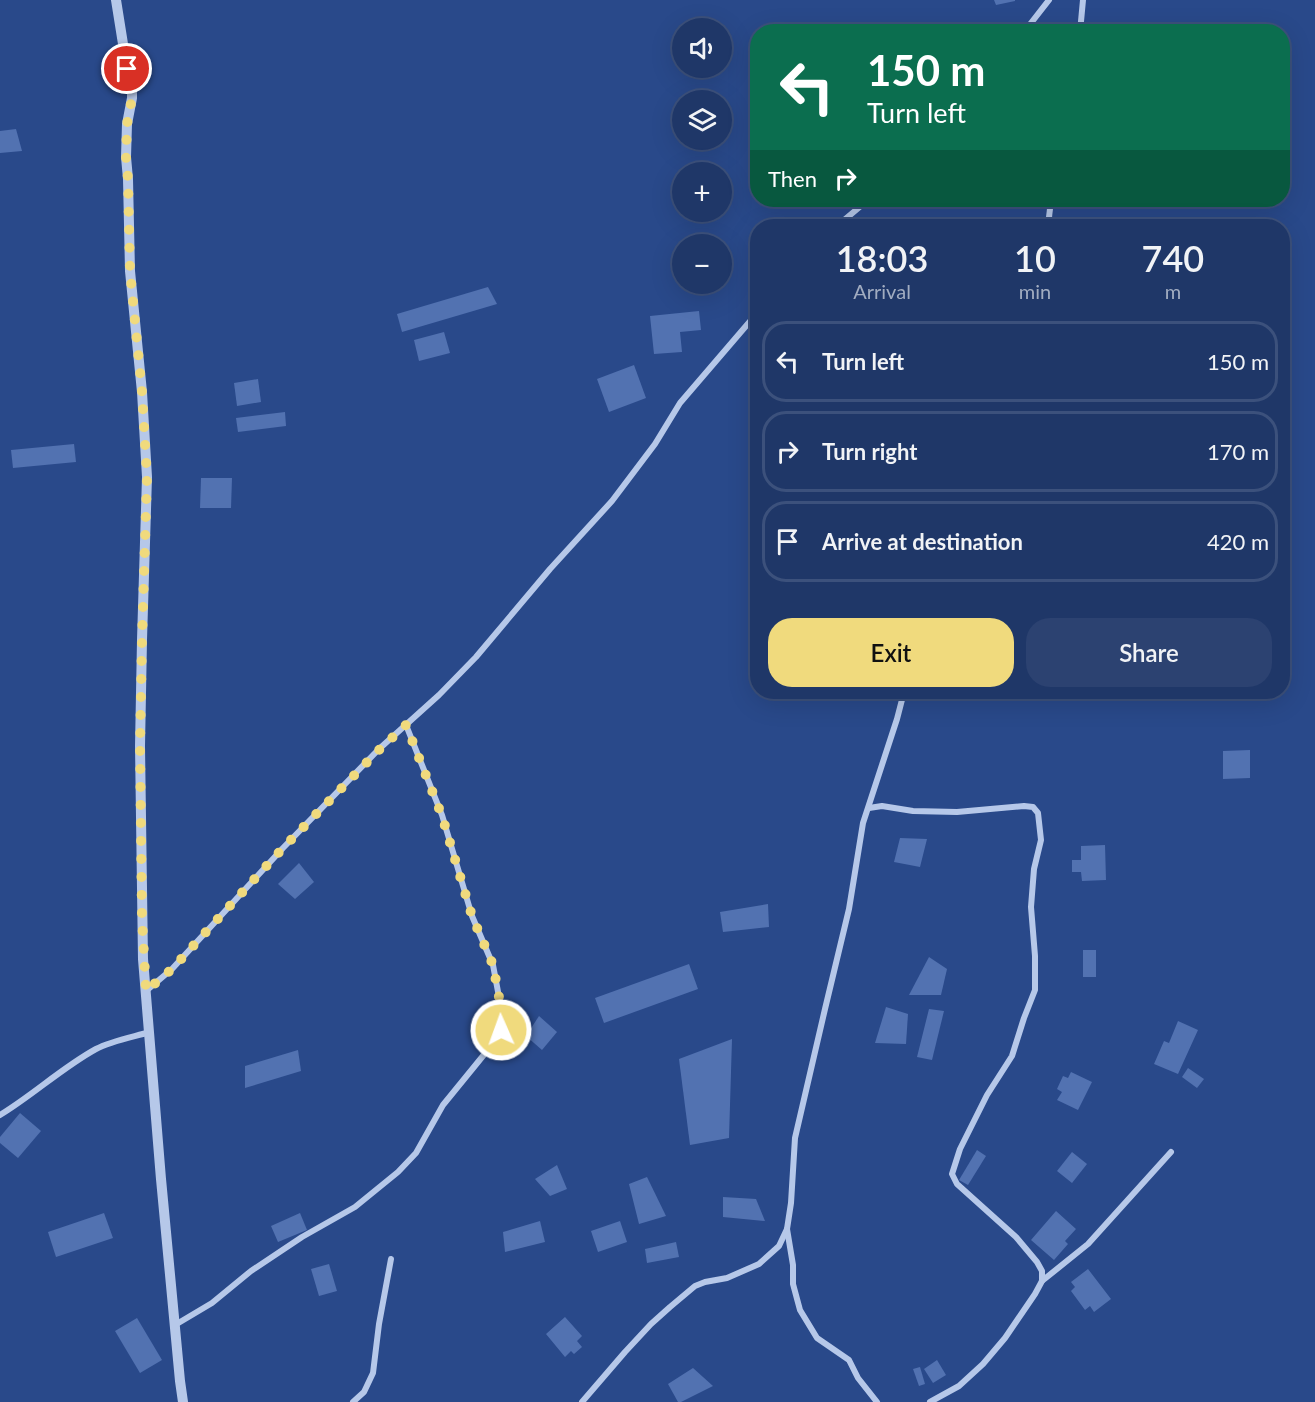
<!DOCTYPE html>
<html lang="en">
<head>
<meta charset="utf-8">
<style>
	body { margin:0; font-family:Lato,sans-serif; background:#2c4271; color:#f1f3f6; height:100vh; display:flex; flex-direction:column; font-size:22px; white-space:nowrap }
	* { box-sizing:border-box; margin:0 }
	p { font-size:20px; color:#a1acc0 }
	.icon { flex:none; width:33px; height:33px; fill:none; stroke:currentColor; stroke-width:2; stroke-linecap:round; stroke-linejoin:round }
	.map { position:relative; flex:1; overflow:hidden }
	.panel { position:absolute; left:750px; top:219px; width:540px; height:480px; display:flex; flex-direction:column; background:#1f3768; border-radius:24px; box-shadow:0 6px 24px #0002,0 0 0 2px #3c517c }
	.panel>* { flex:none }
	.banner { position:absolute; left:750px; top:24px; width:540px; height:183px; border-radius:24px; box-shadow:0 6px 24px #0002,0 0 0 2px #3c517c; background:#0b6e4f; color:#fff; overflow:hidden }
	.buttons { position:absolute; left:672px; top:18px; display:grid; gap:12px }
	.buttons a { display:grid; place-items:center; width:60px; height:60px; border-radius:50%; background:#1f3768; box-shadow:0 6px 24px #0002,0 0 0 2px #3c517c; font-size:30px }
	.pin { position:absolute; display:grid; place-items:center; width:51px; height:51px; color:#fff; margin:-26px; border:3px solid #fff; border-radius:50%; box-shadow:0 2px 6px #0007 }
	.me { position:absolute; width:66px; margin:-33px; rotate:358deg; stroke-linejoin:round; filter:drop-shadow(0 0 4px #0008) }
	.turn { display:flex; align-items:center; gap:21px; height:126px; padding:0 18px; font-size:27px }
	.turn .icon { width:78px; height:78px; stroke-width:2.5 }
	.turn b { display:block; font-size:42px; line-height:51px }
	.then { display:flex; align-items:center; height:57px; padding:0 18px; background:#0003; gap:12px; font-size:22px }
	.eta { display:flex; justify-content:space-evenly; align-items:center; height:102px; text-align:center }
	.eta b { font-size:36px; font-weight:600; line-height:42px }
	.cta { display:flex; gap:12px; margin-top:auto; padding:12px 18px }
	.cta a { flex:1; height:69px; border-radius:24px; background:#f0da7d; color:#111; font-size:24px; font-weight:600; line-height:69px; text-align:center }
	.cta a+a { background:#2c4271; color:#f1f3f6 }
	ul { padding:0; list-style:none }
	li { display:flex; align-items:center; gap:18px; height:81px; margin:0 12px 9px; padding:0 6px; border:3px solid #3c517c; border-radius:24px }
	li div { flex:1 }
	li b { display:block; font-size:22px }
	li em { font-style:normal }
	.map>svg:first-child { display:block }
	.building { fill:#5272b1 }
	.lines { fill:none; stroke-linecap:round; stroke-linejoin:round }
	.minor { stroke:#b6c8e9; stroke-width:6 }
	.tertiary { stroke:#b6c8e9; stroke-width:10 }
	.route { stroke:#f0da7d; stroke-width:10; stroke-dasharray:0 18 }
</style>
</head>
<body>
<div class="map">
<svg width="1315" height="1402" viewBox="0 0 1315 1402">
	<rect width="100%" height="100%" fill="#29498a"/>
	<g class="building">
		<path d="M 994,0 L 1015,0 L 1015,1 L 996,5 Z"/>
		<path d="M 16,129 L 22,151 L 0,153 L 0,131 Z"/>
		<path d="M 488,287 L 497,304 L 402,332 L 397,314 Z"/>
		<path d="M 699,311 L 701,330 L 680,332 L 682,352 L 654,354 L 650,316 Z"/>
		<path d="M 444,332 L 450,353 L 419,361 L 414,340 Z"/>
		<path d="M 634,365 L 646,398 L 609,412 L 597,379 Z"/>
		<path d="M 258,379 L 261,402 L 237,406 L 234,383 Z"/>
		<path d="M 285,412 L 286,426 L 238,432 L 236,418 Z"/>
		<path d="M 74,444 L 76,462 L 13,468 L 11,450 Z"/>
		<path d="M 201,478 L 232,478 L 231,508 L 200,508 Z"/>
		<path d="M 1250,750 L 1250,778 L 1223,779 L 1223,751 Z"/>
		<path d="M 900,838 L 927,839 L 920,867 L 894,862 Z"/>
		<path d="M 1105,845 L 1106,880 L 1082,881 L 1081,872 L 1072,872 L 1072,860 L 1081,860 L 1081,846 Z"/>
		<path d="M 299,863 L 314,882 L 295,899 L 278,884 Z"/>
		<path d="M 768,904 L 769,927 L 723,932 L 720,912 Z"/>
		<rect x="1083" y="950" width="13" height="27"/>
		<path d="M 929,957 L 947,969 L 941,995 L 909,995 Z"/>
		<path d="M 689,964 L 698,989 L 604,1023 L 595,998 Z"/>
		<path d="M 886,1007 L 908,1014 L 906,1044 L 875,1043 Z"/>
		<path d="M 929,1009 L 944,1011 L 932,1060 L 917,1057 Z"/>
		<path d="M 539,1016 L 557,1032 L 542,1050 L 526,1036 Z"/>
		<path d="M 1178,1021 L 1198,1030 L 1178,1074 L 1154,1064 L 1164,1041 L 1169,1043 Z"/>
		<path d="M 732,1039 L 729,1138 L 690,1145 L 679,1059 Z"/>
		<path d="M 298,1050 L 301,1071 L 245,1088 L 245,1066 Z"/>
		<path d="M 1188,1068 L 1204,1079 L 1197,1088 L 1182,1077 Z"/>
		<path d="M 1071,1072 L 1092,1082 L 1078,1110 L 1057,1100 L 1062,1092 L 1057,1089 L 1063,1076 L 1068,1078 Z"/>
		<path d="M 20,1113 L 41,1131 L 18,1158 L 0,1143 L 0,1137 Z"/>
		<path d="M 977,1150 L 986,1156 L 968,1185 L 959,1180 Z"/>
		<path d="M 1072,1152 L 1087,1164 L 1072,1183 L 1057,1171 Z"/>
		<path d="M 557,1165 L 567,1189 L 550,1196 L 535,1179 Z"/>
		<path d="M 647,1177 L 666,1216 L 639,1224 L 629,1184 Z"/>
		<path d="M 723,1197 L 756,1199 L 765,1221 L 723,1217 Z"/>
		<path d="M 1056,1211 L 1076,1229 L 1065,1241 L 1068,1244 L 1054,1260 L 1031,1240 Z"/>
		<path d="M 104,1213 L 113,1238 L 56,1257 L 48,1232 Z"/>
		<path d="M 300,1213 L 307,1230 L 278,1242 L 271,1226 Z"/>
		<path d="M 540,1221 L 545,1242 L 505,1252 L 503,1232 Z"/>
		<path d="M 620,1221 L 627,1242 L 598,1252 L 591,1231 Z"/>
		<path d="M 676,1242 L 679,1257 L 647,1263 L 645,1249 Z"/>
		<path d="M 329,1264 L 337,1291 L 319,1296 L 311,1269 Z"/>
		<path d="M 1088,1269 L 1111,1299 L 1094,1312 L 1090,1306 L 1085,1310 L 1071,1291 L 1075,1287 L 1071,1282 Z"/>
		<path d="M 565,1317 L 582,1336 L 577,1341 L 582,1347 L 574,1354 L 571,1351 L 565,1357 L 546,1334 Z"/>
		<path d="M 137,1318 L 162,1360 L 140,1373 L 115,1331 Z"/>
		<path d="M 937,1360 L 946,1375 L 933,1383 L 924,1369 Z"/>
		<path d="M 920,1367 L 925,1384 L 919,1386 L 913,1369 Z"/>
		<path d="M 693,1368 L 713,1386 L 681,1402 L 678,1402 L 668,1384 Z"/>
	</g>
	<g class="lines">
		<g class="minor">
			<path d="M 1024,32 L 1049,0"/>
			<path d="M 1080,32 L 1083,0"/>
			<path d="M 837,226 L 862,205 L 873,200"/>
			<path d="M 1048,226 L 1051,200"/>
			<path d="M 869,808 L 882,806 L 913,811 L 957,812 L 1024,806 L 1033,807 L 1038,813 L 1041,840 L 1034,869 L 1031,907 L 1035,956 L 1035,990 L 1024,1018 L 1012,1056 L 987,1095 L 960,1149 L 952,1174 L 957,1184 L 1016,1237 L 1037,1262 L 1042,1271 L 1042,1281 L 1035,1294 L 1005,1338 L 983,1364 L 959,1386 L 930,1402"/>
			<path d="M 146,991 L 172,969 L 283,848 L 379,749 L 439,695 L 476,657 L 550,569 L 612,501 L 655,444 L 680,403 L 758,312"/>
			<path d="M 0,1115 C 33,1095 63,1067 96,1049 C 111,1041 133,1037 150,1032"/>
			<path d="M 787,1229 L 793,1265 L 793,1284 L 800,1310 L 817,1338 L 849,1360 L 858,1378 L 877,1402"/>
			<path d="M 1042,1281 L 1088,1244 L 1171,1152"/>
			<path d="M 175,1325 L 212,1303 L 251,1271 L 302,1237 L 355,1207 L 398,1172 L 416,1153 L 443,1105 L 487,1051 L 501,1030 L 502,1013 L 493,965 L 472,916 L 442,815 L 406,725"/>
			<path d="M 353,1402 L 364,1392 L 373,1373 L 379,1324 L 391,1259"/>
			<path d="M 582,1402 L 625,1352 L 651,1324 L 670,1307 L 695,1286 L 705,1282 L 727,1278 L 759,1264 L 779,1246 L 787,1229 L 791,1203 L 795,1138 L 825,1009 L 849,909 L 863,823 L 897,719 L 904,692"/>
		</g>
		<path class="tertiary" d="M 116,0 L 127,69 L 132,88 L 132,98 L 127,124 L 126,157 L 128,179 L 130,271 L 142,392 L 147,477 L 142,640 L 140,746 L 143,959 L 161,1179 L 180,1381 L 183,1402"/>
	</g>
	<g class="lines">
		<path class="route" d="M 127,69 L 132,88 L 132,98 L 127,124 L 126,157 L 128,179 L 130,271 L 142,392 L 147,477 L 142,640 L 140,746 L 142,918 L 146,991 L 172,969 L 283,848 L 380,749 L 406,725 L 442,816 L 472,916 L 493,965 L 502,1013 L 501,1030"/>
	</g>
</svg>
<div class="buttons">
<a><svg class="icon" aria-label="sound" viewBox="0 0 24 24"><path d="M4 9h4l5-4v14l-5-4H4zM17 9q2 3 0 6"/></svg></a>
<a><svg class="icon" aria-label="layers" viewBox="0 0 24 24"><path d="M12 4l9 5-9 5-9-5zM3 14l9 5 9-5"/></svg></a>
<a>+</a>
<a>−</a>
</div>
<div class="pin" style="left:127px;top:69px;background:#d93025"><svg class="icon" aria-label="arrive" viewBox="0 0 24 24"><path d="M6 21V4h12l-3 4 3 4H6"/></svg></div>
<svg class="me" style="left:501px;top:1030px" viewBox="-20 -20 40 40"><circle r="17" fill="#f0da7d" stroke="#fff" stroke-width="3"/><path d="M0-11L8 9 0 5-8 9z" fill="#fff"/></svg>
<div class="banner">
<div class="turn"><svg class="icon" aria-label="left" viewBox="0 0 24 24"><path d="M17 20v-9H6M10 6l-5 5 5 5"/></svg><div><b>150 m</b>Turn left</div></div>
<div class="then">Then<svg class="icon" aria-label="right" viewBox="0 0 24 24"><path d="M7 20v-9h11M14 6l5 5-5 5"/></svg></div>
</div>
<section class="panel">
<div class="eta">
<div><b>18:03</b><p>Arrival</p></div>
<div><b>10</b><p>min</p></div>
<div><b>740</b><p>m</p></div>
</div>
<ul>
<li><svg class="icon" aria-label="left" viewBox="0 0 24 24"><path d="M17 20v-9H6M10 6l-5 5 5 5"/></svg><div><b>Turn left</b></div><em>150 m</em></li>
<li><svg class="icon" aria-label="right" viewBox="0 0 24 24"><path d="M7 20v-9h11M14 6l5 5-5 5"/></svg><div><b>Turn right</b></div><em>170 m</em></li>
<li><svg class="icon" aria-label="arrive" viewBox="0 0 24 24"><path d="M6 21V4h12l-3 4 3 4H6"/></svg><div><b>Arrive at destination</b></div><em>420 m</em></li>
</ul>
<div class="cta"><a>Exit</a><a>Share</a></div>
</section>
</div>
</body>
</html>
